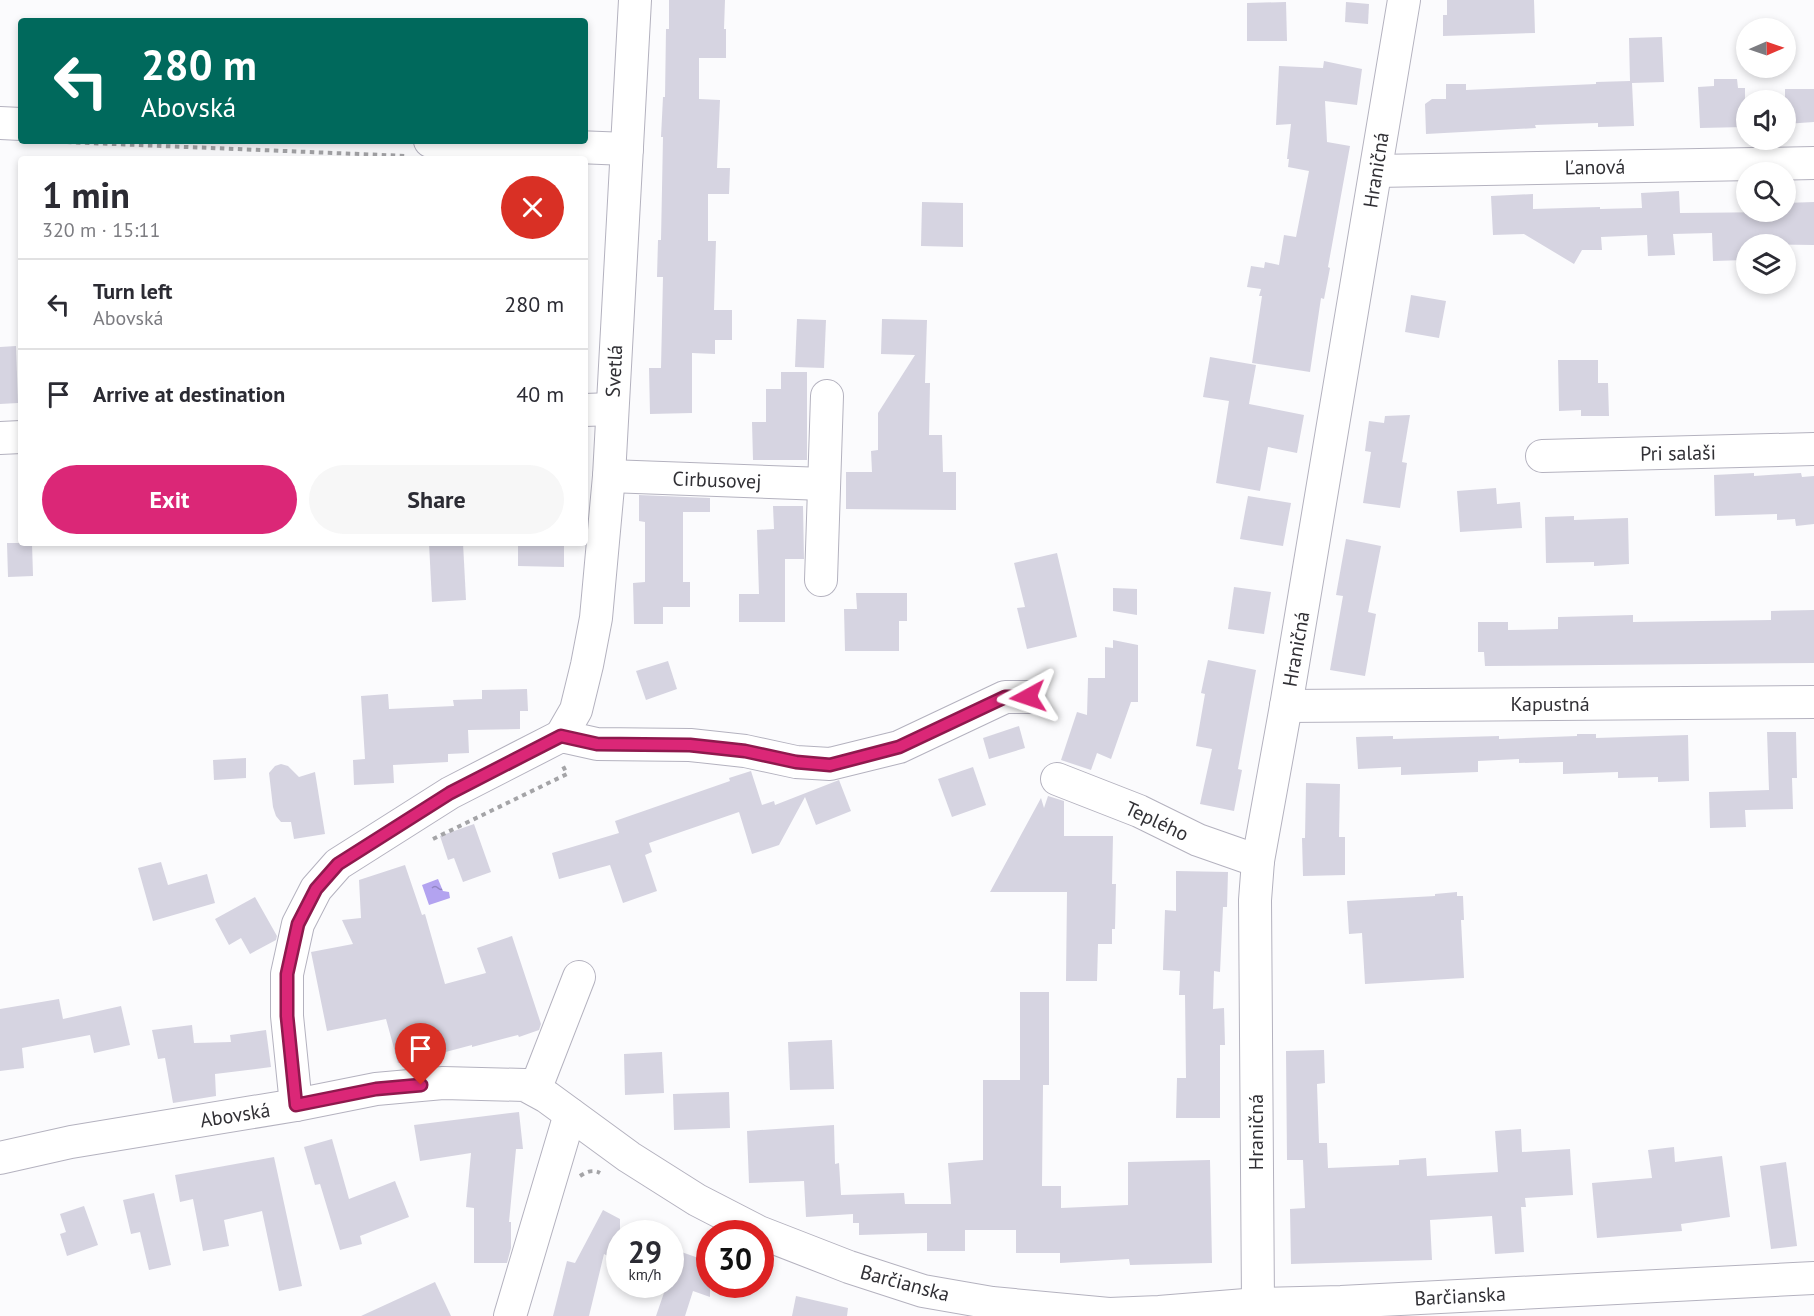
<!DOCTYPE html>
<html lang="en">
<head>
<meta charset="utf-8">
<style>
	body { margin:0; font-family:"PT Sans",sans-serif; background:#f7f7f7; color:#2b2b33; height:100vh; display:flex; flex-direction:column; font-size:22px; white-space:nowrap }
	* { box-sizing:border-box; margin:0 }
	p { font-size:20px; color:#7c7c81 }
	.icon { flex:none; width:33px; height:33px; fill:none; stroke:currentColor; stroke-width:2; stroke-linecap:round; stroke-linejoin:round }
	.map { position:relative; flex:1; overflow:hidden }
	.sheet { position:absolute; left:18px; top:156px; width:570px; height:390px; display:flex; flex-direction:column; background:#fff; border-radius:6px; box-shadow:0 3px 9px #0003 }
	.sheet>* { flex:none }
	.banner { position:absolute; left:18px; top:18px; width:570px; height:126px; border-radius:6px; box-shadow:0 3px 9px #0003; background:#00695c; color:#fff; overflow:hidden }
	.needle { width:39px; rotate:88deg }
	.tools { position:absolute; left:1736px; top:18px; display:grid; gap:12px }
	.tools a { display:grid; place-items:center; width:60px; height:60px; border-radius:50%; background:#fff; box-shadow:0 3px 9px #0003; font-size:30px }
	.speed { position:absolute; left:606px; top:1220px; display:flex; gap:12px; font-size:30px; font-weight:700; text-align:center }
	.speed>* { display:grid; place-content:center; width:78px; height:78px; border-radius:50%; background:#fff; box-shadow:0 3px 9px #0003; line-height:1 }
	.speed small { font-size:15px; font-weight:400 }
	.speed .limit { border:9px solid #d22; background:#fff; color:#111 }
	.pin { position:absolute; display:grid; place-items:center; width:51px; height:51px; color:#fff; margin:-62px -26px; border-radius:50% 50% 50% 0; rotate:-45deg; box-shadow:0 0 6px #0007 }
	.pin .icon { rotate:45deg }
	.me { position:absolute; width:66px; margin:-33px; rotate:265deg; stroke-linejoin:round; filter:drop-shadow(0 0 4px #0008) }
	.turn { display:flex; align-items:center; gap:21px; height:126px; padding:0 24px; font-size:27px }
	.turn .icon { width:78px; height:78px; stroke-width:2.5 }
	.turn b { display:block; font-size:42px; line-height:51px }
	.round { display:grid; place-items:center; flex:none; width:63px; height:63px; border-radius:32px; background:#f7f7f7 }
	.headline { display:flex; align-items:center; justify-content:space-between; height:102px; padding:0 24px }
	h1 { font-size:36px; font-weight:700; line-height:45px }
	.cta { display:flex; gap:12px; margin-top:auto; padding:12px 24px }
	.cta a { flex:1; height:69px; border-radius:36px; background:#db2777; color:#fff; font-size:24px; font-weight:700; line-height:69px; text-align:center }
	.cta a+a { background:#f7f7f7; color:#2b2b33 }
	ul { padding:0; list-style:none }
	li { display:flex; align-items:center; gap:18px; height:90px; padding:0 24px; border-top:2px solid #e1e1e2 }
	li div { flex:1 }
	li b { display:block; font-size:22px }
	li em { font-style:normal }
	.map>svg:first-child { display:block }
	.water { fill:url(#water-ripples) }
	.building { fill:#d6d4e1 }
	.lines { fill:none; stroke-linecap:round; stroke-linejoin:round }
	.minor-casing { stroke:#b4b2bf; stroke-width:34 }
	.path { stroke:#a4a4a7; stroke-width:4; stroke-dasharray:4.5 4.5; stroke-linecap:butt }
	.minor { stroke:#fff; stroke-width:32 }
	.route-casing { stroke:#8e194d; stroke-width:15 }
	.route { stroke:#db2777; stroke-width:10 }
	.labels { text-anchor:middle; stroke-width:4.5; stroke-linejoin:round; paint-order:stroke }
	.street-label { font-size:20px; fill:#313035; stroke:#fff }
</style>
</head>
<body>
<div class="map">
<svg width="1814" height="1316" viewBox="0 0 1814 1316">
	<defs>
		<pattern id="water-ripples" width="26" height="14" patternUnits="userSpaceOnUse" patternTransform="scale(1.5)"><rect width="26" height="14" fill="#b3a3f0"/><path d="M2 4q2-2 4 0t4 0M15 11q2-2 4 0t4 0" fill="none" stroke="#9285c3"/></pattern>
	</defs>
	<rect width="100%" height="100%" fill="#fbfbfd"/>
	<path class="water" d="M 438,879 L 443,891 L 449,892 L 450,898 L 429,905 L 422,885 Z"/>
	<g class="building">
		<path d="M 669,0 L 725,0 L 724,29 L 726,29 L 726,58 L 699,58 L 699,99 L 720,100 L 717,168 L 730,168 L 729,194 L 708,194 L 708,241 L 716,241 L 714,310 L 732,310 L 732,340 L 715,340 L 715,354 L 692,353 L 692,413 L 650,414 L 649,368 L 661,368 L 663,277 L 657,277 L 658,240 L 661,240 L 663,137 L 661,137 L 663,97 L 665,97 L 666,29 L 669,29 Z"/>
		<path d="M 1447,0 L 1534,0 L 1535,33 L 1443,36 L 1443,15 L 1447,15 Z"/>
		<path d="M 1286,2 L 1287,41 L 1247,41 L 1247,3 Z"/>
		<path d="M 1346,2 L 1369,4 L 1368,24 L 1345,22 Z"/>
		<path d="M 1662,37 L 1664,82 L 1632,83 L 1634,126 L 1598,127 L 1598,123 L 1535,125 L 1536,128 L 1426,134 L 1425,104 L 1432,99 L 1446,99 L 1446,84 L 1466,84 L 1466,90 L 1596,84 L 1596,82 L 1630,81 L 1629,38 Z"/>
		<path d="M 1324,61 L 1362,69 L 1357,105 L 1325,101 L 1327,142 L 1350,146 L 1328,267 L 1330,268 L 1324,299 L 1321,298 L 1310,372 L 1252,363 L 1262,296 L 1259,296 L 1261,289 L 1247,287 L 1251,266 L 1264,268 L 1265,262 L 1279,265 L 1284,235 L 1296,237 L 1309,171 L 1288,167 L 1289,159 L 1287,159 L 1291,124 L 1276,125 L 1279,66 L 1323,68 Z"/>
		<path d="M 1714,79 L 1737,79 L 1738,88 L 1745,88 L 1745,127 L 1700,128 L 1698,87 L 1714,86 Z"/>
		<path d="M 1785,89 L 1814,89 L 1814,122 L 1785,124 Z"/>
		<path d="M 1679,191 L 1680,213 L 1785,212 L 1785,203 L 1814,202 L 1814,245 L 1746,244 L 1746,260 L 1713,261 L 1712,233 L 1673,234 L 1675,255 L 1648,256 L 1647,235 L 1601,237 L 1602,250 L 1582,250 L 1574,264 L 1524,234 L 1493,235 L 1491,196 L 1533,194 L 1533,209 L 1600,207 L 1600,209 L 1642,208 L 1641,193 Z"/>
		<path d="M 922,202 L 963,203 L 963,247 L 921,246 Z"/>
		<path d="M 1411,295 L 1446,301 L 1439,338 L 1405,332 Z"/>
		<path d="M 797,319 L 826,320 L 824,368 L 795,367 Z"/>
		<path d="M 882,319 L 927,320 L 925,383 L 930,383 L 929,435 L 942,435 L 943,472 L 956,472 L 956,510 L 846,509 L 846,472 L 872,472 L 871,451 L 878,450 L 878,413 L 915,355 L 881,354 Z"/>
		<path d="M 16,346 L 18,403 L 0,404 L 0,347 Z"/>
		<path d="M 1210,357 L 1256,365 L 1249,404 L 1304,415 L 1297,453 L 1268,447 L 1260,491 L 1216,483 L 1229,401 L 1203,397 Z"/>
		<path d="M 1558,360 L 1598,360 L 1598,383 L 1608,383 L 1609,416 L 1581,416 L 1581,410 L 1559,411 Z"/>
		<path d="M 781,372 L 807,372 L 807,460 L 753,460 L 752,422 L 766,422 L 766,389 L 781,389 Z"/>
		<path d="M 1410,415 L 1402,462 L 1407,463 L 1400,508 L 1363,503 L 1371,452 L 1365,451 L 1369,421 L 1384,423 L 1385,416 Z"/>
		<path d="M 1754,473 L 1754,476 L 1801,473 L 1802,477 L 1814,476 L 1814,524 L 1796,526 L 1795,519 L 1777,520 L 1777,514 L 1715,516 L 1714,475 Z"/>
		<path d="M 1496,488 L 1497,504 L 1520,502 L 1522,528 L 1460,532 L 1457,491 Z"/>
		<path d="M 639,495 L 710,498 L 710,512 L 683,512 L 683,582 L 690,582 L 690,607 L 663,607 L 663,624 L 634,624 L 633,583 L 645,582 L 645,522 L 639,521 Z"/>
		<path d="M 1248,496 L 1291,503 L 1283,546 L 1240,539 Z"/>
		<path d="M 773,506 L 803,506 L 804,559 L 785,559 L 785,622 L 739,622 L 739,594 L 759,594 L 757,530 L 774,529 Z"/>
		<path d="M 1574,516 L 1574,520 L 1628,518 L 1629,564 L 1594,566 L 1594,562 L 1546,563 L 1545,517 Z"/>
		<path d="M 1346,539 L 1381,546 L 1368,612 L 1376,614 L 1365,676 L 1330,670 L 1343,596 L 1336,595 Z"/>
		<path d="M 7,543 L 32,543 L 33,576 L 8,577 Z"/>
		<path d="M 429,543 L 463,543 L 466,600 L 432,602 Z"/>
		<path d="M 518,543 L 564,543 L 564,567 L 518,566 Z"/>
		<path d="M 1057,553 L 1077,637 L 1027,649 L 1017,608 L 1025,607 L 1014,563 Z"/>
		<path d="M 1234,587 L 1271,592 L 1264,634 L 1228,629 Z"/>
		<path d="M 1113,588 L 1137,589 L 1137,615 L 1113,611 Z"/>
		<path d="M 856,593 L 907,593 L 907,621 L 899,621 L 899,651 L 845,651 L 844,609 L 857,609 Z"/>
		<path d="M 1814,610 L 1814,663 L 1485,666 L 1484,652 L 1478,652 L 1478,622 L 1508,622 L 1508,630 L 1558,629 L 1558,617 L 1633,615 L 1633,622 L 1771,620 L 1771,611 Z"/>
		<path d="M 1113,640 L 1138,645 L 1138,702 L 1131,702 L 1111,759 L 1097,753 L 1091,770 L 1061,760 L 1077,712 L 1087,715 L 1088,678 L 1105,678 L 1105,647 L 1113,648 Z"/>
		<path d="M 1208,660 L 1256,670 L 1238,769 L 1242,770 L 1234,811 L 1200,804 L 1212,749 L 1196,746 L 1205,694 L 1201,693 Z"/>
		<path d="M 668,661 L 677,689 L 646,700 L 636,671 Z"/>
		<path d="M 527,689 L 528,711 L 520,711 L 520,729 L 468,730 L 469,753 L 448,754 L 448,762 L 393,765 L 394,783 L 354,785 L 353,760 L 365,759 L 361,696 L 388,694 L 389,709 L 454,706 L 453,700 L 482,699 L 482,690 Z"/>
		<path d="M 1019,726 L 1025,748 L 989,759 L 983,738 Z"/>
		<path d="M 1767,732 L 1796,732 L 1797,778 L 1792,778 L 1793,809 L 1745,810 L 1746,827 L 1710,828 L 1709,792 L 1769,790 Z"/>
		<path d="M 1577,734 L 1596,734 L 1596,738 L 1688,735 L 1689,781 L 1658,782 L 1658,777 L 1618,778 L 1618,772 L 1563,774 L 1563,762 L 1519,763 L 1519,759 L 1478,761 L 1478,772 L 1401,775 L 1401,767 L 1358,769 L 1356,737 L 1393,736 L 1393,739 L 1499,736 L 1499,739 L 1577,736 Z"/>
		<path d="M 246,758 L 246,778 L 214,780 L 213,760 Z"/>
		<path d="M 281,764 L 288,766 L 299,777 L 315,772 L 325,834 L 294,839 L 291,822 L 281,822 L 276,816 L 273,807 L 269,773 L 275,766 Z"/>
		<path d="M 973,767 L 986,805 L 952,817 L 938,779 Z"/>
		<path d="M 751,771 L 762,805 L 774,801 L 775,805 L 839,780 L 851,811 L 816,825 L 805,797 L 779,845 L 752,854 L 739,812 L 649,843 L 652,852 L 645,855 L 657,891 L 623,903 L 610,865 L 559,879 L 552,853 L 619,833 L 615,821 L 730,781 L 729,778 Z"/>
		<path d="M 1306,783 L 1340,784 L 1339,837 L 1345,837 L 1345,875 L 1303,876 L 1302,838 L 1305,838 Z"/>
		<path d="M 1048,796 L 1064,801 L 1064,836 L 1113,836 L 1112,884 L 1116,884 L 1115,929 L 1112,929 L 1112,944 L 1098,944 L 1097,981 L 1066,981 L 1067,892 L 990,892 L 1041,798 L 1044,808 Z"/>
		<path d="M 474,824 L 491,872 L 463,882 L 454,858 L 448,860 L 440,836 Z"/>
		<path d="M 161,862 L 168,885 L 207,874 L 215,903 L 153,921 L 138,868 Z"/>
		<path d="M 405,865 L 422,915 L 425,914 L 445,984 L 486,973 L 477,948 L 512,936 L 541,1024 L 539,1030 L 519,1037 L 518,1035 L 472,1047 L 472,1045 L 438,1054 L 437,1052 L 398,1063 L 386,1019 L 327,1031 L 311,952 L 353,944 L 342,920 L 361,918 L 359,880 Z"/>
		<path d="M 1176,871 L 1228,872 L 1227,907 L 1223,907 L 1220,972 L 1214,971 L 1213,1009 L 1224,1008 L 1225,1045 L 1220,1045 L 1220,1118 L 1176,1118 L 1177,1078 L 1186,1078 L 1185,995 L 1179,995 L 1180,971 L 1163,970 L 1165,910 L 1176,911 Z"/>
		<path d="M 1457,892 L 1457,896 L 1463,896 L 1464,920 L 1461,920 L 1464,978 L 1365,984 L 1362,933 L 1349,934 L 1347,901 L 1435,896 L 1435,894 Z"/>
		<path d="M 255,897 L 277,936 L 276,940 L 250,954 L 241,938 L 229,945 L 215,919 Z"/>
		<path d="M 1020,992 L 1049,992 L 1049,1085 L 1043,1085 L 1042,1186 L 1061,1186 L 1061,1208 L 1128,1205 L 1128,1162 L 1210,1160 L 1212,1263 L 1130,1265 L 1129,1259 L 1060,1263 L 1060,1253 L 1016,1253 L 1016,1230 L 965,1230 L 965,1251 L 927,1251 L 927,1233 L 859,1235 L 859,1223 L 853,1223 L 853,1214 L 806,1217 L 804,1181 L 749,1183 L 747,1131 L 834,1125 L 835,1164 L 839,1163 L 841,1195 L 904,1193 L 905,1204 L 951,1204 L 948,1163 L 983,1160 L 983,1080 L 1020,1080 Z"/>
		<path d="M 59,999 L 63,1019 L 121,1006 L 130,1045 L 94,1053 L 90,1035 L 22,1048 L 24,1068 L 0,1071 L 0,1009 Z"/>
		<path d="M 192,1025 L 194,1043 L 231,1042 L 230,1035 L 266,1030 L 271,1067 L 215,1074 L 216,1096 L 173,1103 L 165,1058 L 158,1059 L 152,1030 Z"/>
		<path d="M 832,1040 L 834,1089 L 790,1090 L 788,1042 Z"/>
		<path d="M 1324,1050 L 1325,1083 L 1317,1084 L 1319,1143 L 1327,1143 L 1328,1168 L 1399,1165 L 1399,1160 L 1426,1158 L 1427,1176 L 1498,1172 L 1495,1131 L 1521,1129 L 1522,1152 L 1570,1149 L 1573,1195 L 1525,1198 L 1526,1207 L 1521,1207 L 1524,1252 L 1495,1254 L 1492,1216 L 1430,1220 L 1432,1260 L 1291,1264 L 1290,1209 L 1305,1208 L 1303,1160 L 1287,1160 L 1286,1051 Z"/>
		<path d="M 662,1052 L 664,1093 L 625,1095 L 624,1054 Z"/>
		<path d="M 729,1092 L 730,1128 L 674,1130 L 673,1094 Z"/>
		<path d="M 519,1112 L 523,1149 L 516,1149 L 509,1222 L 511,1222 L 511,1248 L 507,1263 L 474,1263 L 474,1208 L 466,1207 L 471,1153 L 420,1161 L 414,1125 Z"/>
		<path d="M 332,1139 L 349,1199 L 395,1181 L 409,1217 L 360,1236 L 362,1244 L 340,1250 L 320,1184 L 315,1185 L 304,1147 Z"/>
		<path d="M 1674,1147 L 1675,1162 L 1722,1156 L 1730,1217 L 1681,1224 L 1682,1231 L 1597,1238 L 1592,1183 L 1652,1178 L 1648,1150 Z"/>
		<path d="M 274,1157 L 302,1286 L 279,1291 L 262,1211 L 224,1220 L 229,1246 L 203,1251 L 193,1199 L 180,1202 L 175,1175 Z"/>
		<path d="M 1786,1162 L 1797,1246 L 1771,1249 L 1760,1166 Z"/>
		<path d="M 154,1193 L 171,1265 L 149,1270 L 140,1232 L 131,1234 L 123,1200 Z"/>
		<path d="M 84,1206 L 98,1245 L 67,1256 L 60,1234 L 66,1232 L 60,1214 Z"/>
		<path d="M 603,1210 L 620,1219 L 620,1262 L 604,1254 L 589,1316 L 553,1316 L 567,1261 L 575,1263 Z"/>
		<path d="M 670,1248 L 710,1262 L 710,1297 L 693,1291 L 685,1316 L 656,1316 L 667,1284 L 670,1284 Z"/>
		<path d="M 435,1282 L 451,1316 L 361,1316 Z"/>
		<path d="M 796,1296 L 848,1308 L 847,1316 L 792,1316 Z"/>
	</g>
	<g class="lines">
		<g class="minor-casing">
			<g id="minor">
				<path d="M 0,123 L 21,124"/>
				<path d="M 430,141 L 627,149"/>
				<path d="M 1376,171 L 1814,163"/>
				<path d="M 585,410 L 612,409"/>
				<path d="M 0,438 L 21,437"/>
				<path d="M 1542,456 L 1814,449"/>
				<path d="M 609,476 L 824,484"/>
				<path d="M 821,580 L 827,396"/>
				<path d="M 1286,706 L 1814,702"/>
				<path d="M 561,736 L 576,710 L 587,665 L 596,618 L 609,476 L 635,0"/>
				<path d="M 1057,779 L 1139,811 L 1198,840 L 1258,861"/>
				<path d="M 535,1090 L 579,977"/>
				<path d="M 296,1105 L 287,1016 L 287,974 L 298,924 L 316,889 L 338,864 L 450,793 L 561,736 L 597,744 L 690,745 L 745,751 L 796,762 L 830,764 L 899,747 L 1005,697 L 1028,697"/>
				<path d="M 0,1158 L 71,1142 L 296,1105 L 376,1089 L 443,1083 L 525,1085 L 547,1097 L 629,1157 L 697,1200 L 759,1232 L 849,1267 L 923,1291 L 992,1303 L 1109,1314 L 1159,1312 L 1258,1304 L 1341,1302 L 1814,1278"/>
				<path d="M 1258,1304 L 1255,900 L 1258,861 L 1286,706 L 1404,0"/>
				<path d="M 510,1316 L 570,1114"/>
			</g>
		</g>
		<g class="path">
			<path d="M 40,141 L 407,156"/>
			<path d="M 433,839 L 567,774 L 562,764"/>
			<path d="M 580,1176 C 586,1172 593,1169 600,1173"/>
		</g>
		<use href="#minor" class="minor"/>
	</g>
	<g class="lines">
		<g class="route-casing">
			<path id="route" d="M 421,1085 L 376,1089 L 296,1105 L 287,1016 L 287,974 L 298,924 L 316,889 L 338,864 L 450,793 L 561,736 L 597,744 L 690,745 L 745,751 L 796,762 L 830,765 L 899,747 L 1005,697 L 1028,697"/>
		</g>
		<use href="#route" class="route"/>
	</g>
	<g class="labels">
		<g class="street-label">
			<text transform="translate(1595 167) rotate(-1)" y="7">Ľanová</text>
			<text transform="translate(1376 170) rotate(-81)" y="7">Hraničná</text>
			<text transform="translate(614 371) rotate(-87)" y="7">Svetlá</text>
			<text transform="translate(1678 453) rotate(-1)" y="7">Pri salaši</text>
			<text transform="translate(717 480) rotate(2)" y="7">Cirbusovej</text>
			<text transform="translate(1296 649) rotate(-80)" y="7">Hraničná</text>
			<text x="1550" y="711">Kapustná</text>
			<text transform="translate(1157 821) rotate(25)" y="7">Teplého</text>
			<text transform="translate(235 1115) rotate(-9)" y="7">Abovská</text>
			<text transform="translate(1256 1132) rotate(-90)" y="7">Hraničná</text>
			<text transform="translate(905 1283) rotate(15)" y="7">Barčianska</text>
			<text transform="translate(1460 1296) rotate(-3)" y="7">Barčianska</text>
		</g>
	</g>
</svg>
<div class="tools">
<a><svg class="needle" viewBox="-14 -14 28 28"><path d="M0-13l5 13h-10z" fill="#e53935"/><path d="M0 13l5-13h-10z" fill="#7c7c81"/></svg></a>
<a><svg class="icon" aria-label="sound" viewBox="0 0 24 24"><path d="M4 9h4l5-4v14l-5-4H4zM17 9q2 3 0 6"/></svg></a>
<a><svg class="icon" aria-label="search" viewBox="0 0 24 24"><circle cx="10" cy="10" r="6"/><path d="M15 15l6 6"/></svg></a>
<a><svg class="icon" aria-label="layers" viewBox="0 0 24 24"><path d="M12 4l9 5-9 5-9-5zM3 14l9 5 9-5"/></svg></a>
</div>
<div class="speed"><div>29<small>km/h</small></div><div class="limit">30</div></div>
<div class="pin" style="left:421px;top:1085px;background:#d93025"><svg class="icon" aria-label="arrive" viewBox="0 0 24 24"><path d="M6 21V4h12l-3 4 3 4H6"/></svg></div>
<svg class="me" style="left:1028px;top:697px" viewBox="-20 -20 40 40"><path d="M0-17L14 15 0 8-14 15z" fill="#db2777" stroke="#fff" stroke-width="4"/></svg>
<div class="banner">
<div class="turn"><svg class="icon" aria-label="left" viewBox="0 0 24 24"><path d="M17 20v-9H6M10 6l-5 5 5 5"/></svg><div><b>280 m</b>Abovská</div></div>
</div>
<section class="sheet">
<div class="headline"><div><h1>1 min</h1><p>320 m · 15:11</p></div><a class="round" style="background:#d93025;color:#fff"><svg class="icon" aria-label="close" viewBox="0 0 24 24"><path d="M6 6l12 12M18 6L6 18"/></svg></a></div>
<ul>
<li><svg class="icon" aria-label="left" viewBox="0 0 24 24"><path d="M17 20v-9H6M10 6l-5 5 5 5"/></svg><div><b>Turn left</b><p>Abovská</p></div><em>280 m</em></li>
<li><svg class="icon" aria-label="arrive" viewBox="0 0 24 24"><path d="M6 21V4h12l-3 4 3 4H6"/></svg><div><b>Arrive at destination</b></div><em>40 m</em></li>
</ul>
<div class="cta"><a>Exit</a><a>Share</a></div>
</section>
</div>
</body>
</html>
